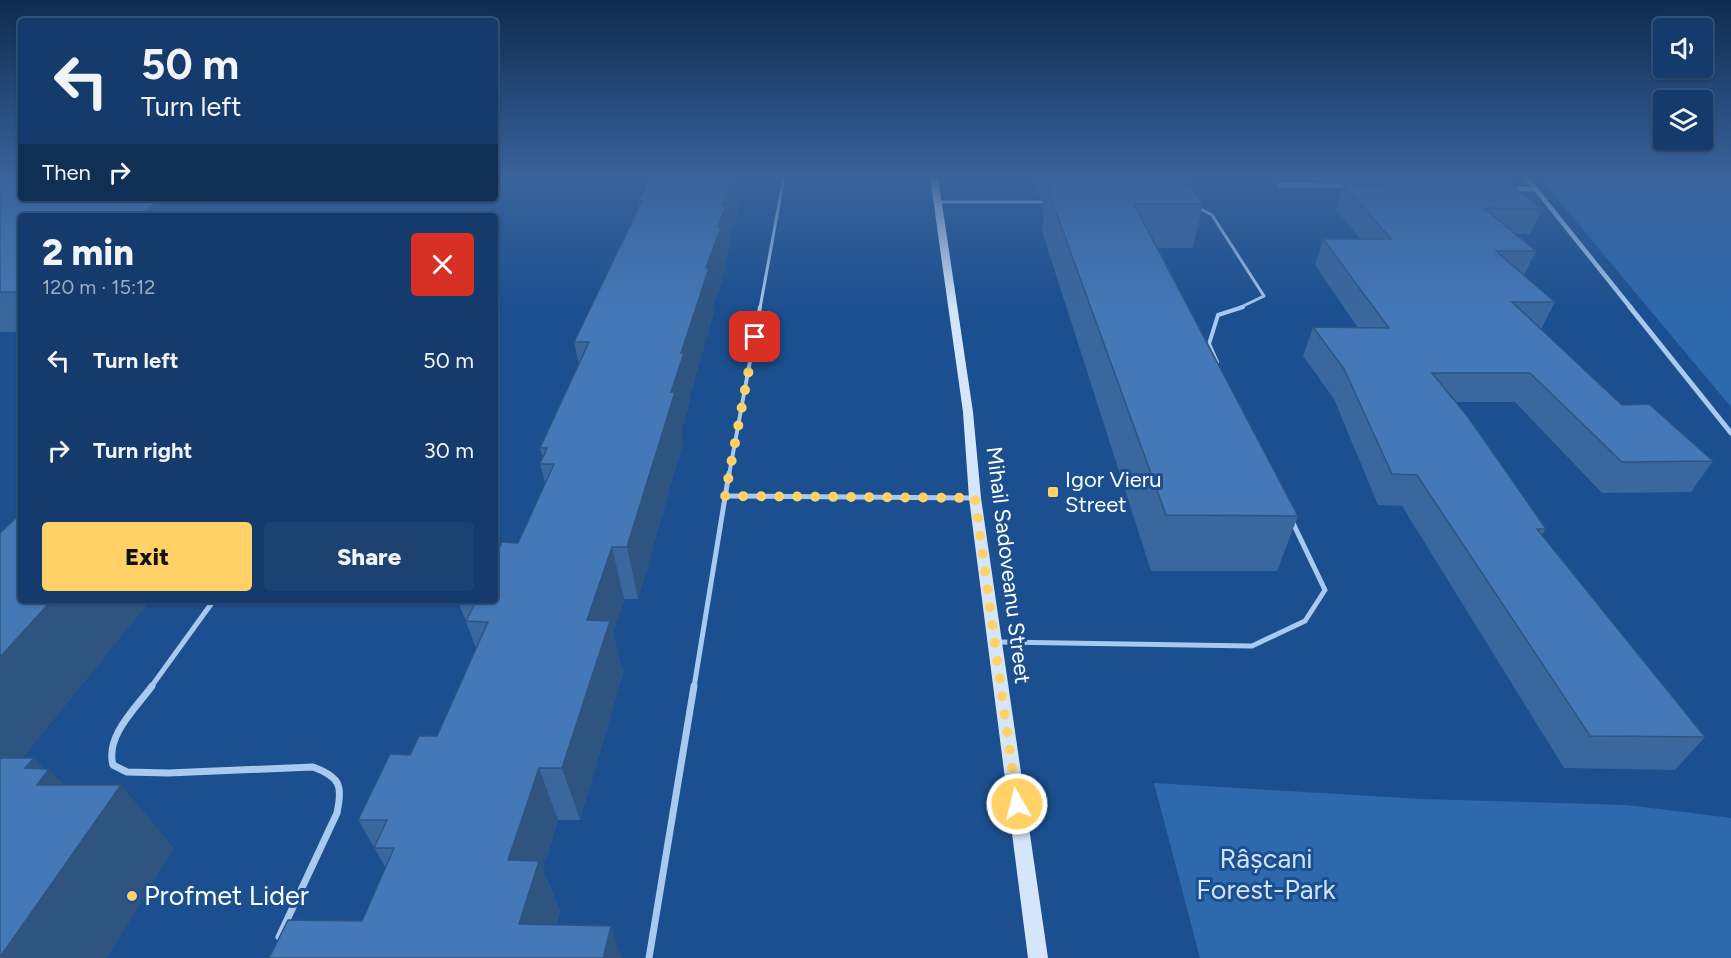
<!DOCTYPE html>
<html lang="en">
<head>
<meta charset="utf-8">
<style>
	body { margin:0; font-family:Figtree,sans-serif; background:#1d4271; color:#f1f3f6; height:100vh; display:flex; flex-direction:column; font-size:22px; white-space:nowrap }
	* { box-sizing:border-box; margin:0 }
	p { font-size:20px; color:#9dadc1 }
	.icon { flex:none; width:33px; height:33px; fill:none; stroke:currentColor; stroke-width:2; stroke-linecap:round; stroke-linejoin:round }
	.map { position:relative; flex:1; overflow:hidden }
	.panel { position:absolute; left:18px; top:213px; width:480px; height:390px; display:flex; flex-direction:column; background:#143b6b; border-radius:6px; box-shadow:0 2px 4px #0004,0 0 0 2px #33557e }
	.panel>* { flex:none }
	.guide { position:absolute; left:18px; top:18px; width:480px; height:183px; border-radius:6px; box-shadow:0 2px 4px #0004,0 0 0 2px #33557e; background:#143b6b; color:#f1f3f6; overflow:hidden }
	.fabs { position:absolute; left:1653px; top:18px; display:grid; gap:12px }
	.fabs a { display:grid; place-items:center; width:60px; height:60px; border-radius:6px; background:#143b6b; box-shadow:0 2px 4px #0004,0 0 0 2px #33557e; font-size:30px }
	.pin { position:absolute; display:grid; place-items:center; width:51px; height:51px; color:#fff; margin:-26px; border-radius:12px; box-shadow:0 3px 9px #0006 }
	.me { position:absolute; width:66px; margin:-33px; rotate:352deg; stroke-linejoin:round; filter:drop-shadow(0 0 4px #0008) }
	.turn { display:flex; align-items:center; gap:21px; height:126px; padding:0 24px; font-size:27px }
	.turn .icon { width:78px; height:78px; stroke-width:2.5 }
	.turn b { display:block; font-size:42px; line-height:51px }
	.then { display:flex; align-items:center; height:57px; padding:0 24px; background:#0003; gap:12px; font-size:22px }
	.round { display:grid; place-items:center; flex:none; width:63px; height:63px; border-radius:6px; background:#1d4271 }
	.summary { display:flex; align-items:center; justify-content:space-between; height:102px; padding:0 24px }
	h1 { font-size:36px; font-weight:800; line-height:45px }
	.primary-button { display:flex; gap:12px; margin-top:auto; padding:12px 24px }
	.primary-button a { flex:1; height:69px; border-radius:6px; background:#ffd166; color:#111; font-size:24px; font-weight:800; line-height:69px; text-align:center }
	.primary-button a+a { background:#1d4271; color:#f1f3f6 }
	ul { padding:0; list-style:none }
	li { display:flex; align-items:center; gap:18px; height:90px; padding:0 24px }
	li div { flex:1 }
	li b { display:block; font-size:22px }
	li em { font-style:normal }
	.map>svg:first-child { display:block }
	.green { fill:#2e69ad }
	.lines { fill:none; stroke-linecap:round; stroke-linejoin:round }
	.service-far3 { stroke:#a9c9ee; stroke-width:3 }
	.service-far2 { stroke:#a9c9ee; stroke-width:4 }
	.service-far1 { stroke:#a9c9ee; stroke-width:5 }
	.service { stroke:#a9c9ee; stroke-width:7 }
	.minor-far1 { stroke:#a9c9ee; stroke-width:4.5 }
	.minor { stroke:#a9c9ee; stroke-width:5 }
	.secondary { fill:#d6e6fa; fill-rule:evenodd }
	.wall { fill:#3a679d }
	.shaded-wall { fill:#305480 }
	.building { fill:#4478b7; stroke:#305480; stroke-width:1.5 }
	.route { stroke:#ffd166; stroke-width:10; stroke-dasharray:0 18 }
	.poi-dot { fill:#ffd166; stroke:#1b4f8f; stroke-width:2 }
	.labels { text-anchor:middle; stroke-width:6; stroke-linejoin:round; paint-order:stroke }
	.poi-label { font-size:22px; fill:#fff; stroke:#1b4f8f; text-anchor:start }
	.street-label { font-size:22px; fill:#fff; stroke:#1b4f8f }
	.near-park-label { font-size:27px; fill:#cfe3fa; stroke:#1b4f8f }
	.near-poi-label { font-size:27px; fill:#fff; stroke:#1b4f8f; text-anchor:start }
</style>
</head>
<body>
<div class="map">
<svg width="1731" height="958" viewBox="0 0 1731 958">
	<rect width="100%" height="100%" fill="#1b4f8f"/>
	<g class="green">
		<path d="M 1539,177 L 1731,177 L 1731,407 Z"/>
		<path d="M 1154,783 L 1422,799 L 1627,805 L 1731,818 L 1731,958 L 1200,958 Z"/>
	</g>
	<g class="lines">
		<g class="service-far3">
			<path d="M 937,202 L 1048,202"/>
			<path d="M 1197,207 L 1212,215 L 1264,296 L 1239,308"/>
			<path d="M 760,308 L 784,177"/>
		</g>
		<g class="service-far2">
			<path d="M 1217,362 L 1209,344 L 1218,315 L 1243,307"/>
			<path d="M 729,475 L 760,307"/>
		</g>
		<g class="service-far1">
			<path d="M 725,496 L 973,498"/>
			<path d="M 997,642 L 1252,646 L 1305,621 L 1325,590 L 1292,521"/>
			<path d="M 151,687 L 214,600"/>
			<path d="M 694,687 L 729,473"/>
		</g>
		<g class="service">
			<path d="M 152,686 C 136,708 105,736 113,765 L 127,772 L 168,773 L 313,767 C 340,777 343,785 337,813 L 279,937"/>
			<path d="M 649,958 L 694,686"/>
		</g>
		<g class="minor-far1">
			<path d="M 1526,177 L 1631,308"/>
			<path d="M 1279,185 L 1350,186"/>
			<path d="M 1507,189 L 1537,189"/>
		</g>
		<path class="minor" d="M 1630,307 L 1731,433"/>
		<path class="secondary" d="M 930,177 L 938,177 L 973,412 L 981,498 L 1048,958 L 1028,958 L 969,498 L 963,412 Z"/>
	</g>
	<g class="wall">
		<path d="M 0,177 L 207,214 L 204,216 L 21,216 L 21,332 L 0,332 Z"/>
		<path d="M 1035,177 L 1185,177 L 1203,204 L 1193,248 L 1158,248 L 1298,516 L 1277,571 L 1151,571 L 1042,231 L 1044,216 L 1042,206 L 1043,198 L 1040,198 Z"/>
		<path d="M 1338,177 L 1501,177 L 1542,209 L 1530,234 L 1515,234 L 1536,251 L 1524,275 L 1555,302 L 1541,329 L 1622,405 L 1713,461 L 1691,492 L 1602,493 L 1515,402 L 1456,402 L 1546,529 L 1542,535 L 1705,737 L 1675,770 L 1564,768 L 1402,506 L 1378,505 L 1334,399 L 1303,356 L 1313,327 L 1358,328 L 1315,265 L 1323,239 L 1360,239 L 1336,209 L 1344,185 L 1353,185 L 1354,182 L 1342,181 Z"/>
		<path d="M 639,201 L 738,212 L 729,237 L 730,246 L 724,264 L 725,269 L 713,306 L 714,312 L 690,395 L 690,400 L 681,432 L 683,441 L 638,599 L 624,599 L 613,634 L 623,673 L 580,820 L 558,820 L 543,870 L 560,911 L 556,925 L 362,921 L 386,868 L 358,820 L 410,755 L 437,736 L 476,648 L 458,601 L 518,543 L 545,483 L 540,464 L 543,458 L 540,448 L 579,365 L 574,342 L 640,207 Z"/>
	</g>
	<g class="shaded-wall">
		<path d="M 733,177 L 746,177 L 738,212 L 729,237 L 730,246 L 724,264 L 725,269 L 713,306 L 714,312 L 690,395 L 690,400 L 681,432 L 683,441 L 638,599 L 627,547 L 671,392 L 681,353 L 718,227 L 722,205 Z"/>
		<path d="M 163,198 L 200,198 L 207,214 L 204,216 L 137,216 Z"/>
		<path d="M 612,547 L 624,599 L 613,634 L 623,673 L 580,820 L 562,768 L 587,620 Z"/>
		<path d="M 52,600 L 151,600 L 0,786 L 0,657 Z"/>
		<path d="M 34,758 L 47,772 L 49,769 L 96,820 L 121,785 L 174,848 L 107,958 L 0,958 L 37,785 L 25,768 Z"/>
		<path d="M 539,768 L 558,820 L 543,870 L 560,911 L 546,958 L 519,924 L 508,860 Z"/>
		<path d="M 611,926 L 622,958 L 603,958 Z"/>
	</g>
	<g class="building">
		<path d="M 0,177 L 21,177 L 21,198 L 163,198 L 137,216 L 21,216 L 21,292 L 0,292 Z"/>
		<path d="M 651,177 L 733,177 L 722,205 L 726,205 L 718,227 L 721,227 L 706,268 L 709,268 L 681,353 L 684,353 L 671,392 L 675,392 L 627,547 L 612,547 L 587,620 L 610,621 L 562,768 L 539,768 L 508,860 L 539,861 L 519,924 L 611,926 L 603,958 L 269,958 L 288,920 L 362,921 L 394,848 L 374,848 L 387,820 L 358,820 L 390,754 L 410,755 L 419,736 L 437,736 L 488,622 L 466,621 L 476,601 L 458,601 L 495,600 L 495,558 L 502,542 L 518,543 L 554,464 L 540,464 L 547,448 L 540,448 L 589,342 L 574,342 L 642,201 L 639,201 Z"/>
		<path d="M 1041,177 L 1045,177 L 1045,181 L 1042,181 Z"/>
		<path d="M 1050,177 L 1185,177 L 1203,204 L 1134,204 L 1298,516 L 1166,515 L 1047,187 L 1052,186 Z"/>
		<path d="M 1370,177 L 1501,177 L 1542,209 L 1484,208 L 1536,251 L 1496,251 L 1555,302 L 1512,302 L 1622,405 L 1649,404 L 1713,461 L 1622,462 L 1530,373 L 1432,373 L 1468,417 L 1546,529 L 1537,529 L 1705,737 L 1590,736 L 1417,475 L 1392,474 L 1344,369 L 1313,327 L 1389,328 L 1323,239 L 1391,239 L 1344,185 L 1379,185 Z"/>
		<path d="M 21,513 L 21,600 L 52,600 L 0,657 L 0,533 Z"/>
		<path d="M 0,758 L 34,758 L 25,768 L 49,769 L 37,785 L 121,785 L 0,957 Z"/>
	</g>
	<linearGradient id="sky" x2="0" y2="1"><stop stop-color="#0f2b4f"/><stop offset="0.57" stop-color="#39639b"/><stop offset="1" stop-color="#39639b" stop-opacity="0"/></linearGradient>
	<rect width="1731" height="311" fill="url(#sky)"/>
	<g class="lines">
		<path class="route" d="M 755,337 L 725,496 L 975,498 L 1017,804"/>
	</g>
	<g class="poi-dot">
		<rect x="1047" y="486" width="12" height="12" rx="3"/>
		<circle cx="132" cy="896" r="6"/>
	</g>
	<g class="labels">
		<g class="poi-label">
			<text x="1065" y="487">Igor Vieru<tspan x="1065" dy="25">Street</tspan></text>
		</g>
		<g class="street-label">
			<text transform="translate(1009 565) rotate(83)" y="8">Mihail Sadoveanu Street</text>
		</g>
		<g class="near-park-label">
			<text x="1266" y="868">Râșcani<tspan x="1266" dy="31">Forest-Park</tspan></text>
		</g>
		<g class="near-poi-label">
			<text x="144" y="905">Profmet Lider</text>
		</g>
	</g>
</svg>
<div class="fabs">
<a><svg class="icon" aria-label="sound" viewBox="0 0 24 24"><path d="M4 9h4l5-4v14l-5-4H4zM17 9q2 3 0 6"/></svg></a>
<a><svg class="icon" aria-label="layers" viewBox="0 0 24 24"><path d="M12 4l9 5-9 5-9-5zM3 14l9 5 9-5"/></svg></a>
</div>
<div class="pin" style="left:755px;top:337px;background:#d93025"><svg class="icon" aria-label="arrive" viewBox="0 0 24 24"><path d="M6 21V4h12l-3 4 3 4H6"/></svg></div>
<svg class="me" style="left:1017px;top:804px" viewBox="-20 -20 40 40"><circle r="17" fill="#ffd166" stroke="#fff" stroke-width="3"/><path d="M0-11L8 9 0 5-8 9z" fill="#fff"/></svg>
<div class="guide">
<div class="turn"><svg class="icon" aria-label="left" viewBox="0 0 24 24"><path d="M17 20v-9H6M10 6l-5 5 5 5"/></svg><div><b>50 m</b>Turn left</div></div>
<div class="then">Then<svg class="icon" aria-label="right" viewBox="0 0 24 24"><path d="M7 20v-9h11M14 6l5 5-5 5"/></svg></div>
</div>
<section class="panel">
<div class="summary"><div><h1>2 min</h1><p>120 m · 15:12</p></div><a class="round" style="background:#d93025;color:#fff"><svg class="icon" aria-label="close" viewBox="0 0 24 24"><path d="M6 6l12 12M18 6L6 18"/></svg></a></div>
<ul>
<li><svg class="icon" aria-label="left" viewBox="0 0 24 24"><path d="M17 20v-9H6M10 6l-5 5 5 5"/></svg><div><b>Turn left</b></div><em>50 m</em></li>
<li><svg class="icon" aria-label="right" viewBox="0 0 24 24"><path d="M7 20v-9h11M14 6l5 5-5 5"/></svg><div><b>Turn right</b></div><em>30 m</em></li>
</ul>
<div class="primary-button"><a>Exit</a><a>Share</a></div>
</section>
</div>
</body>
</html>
